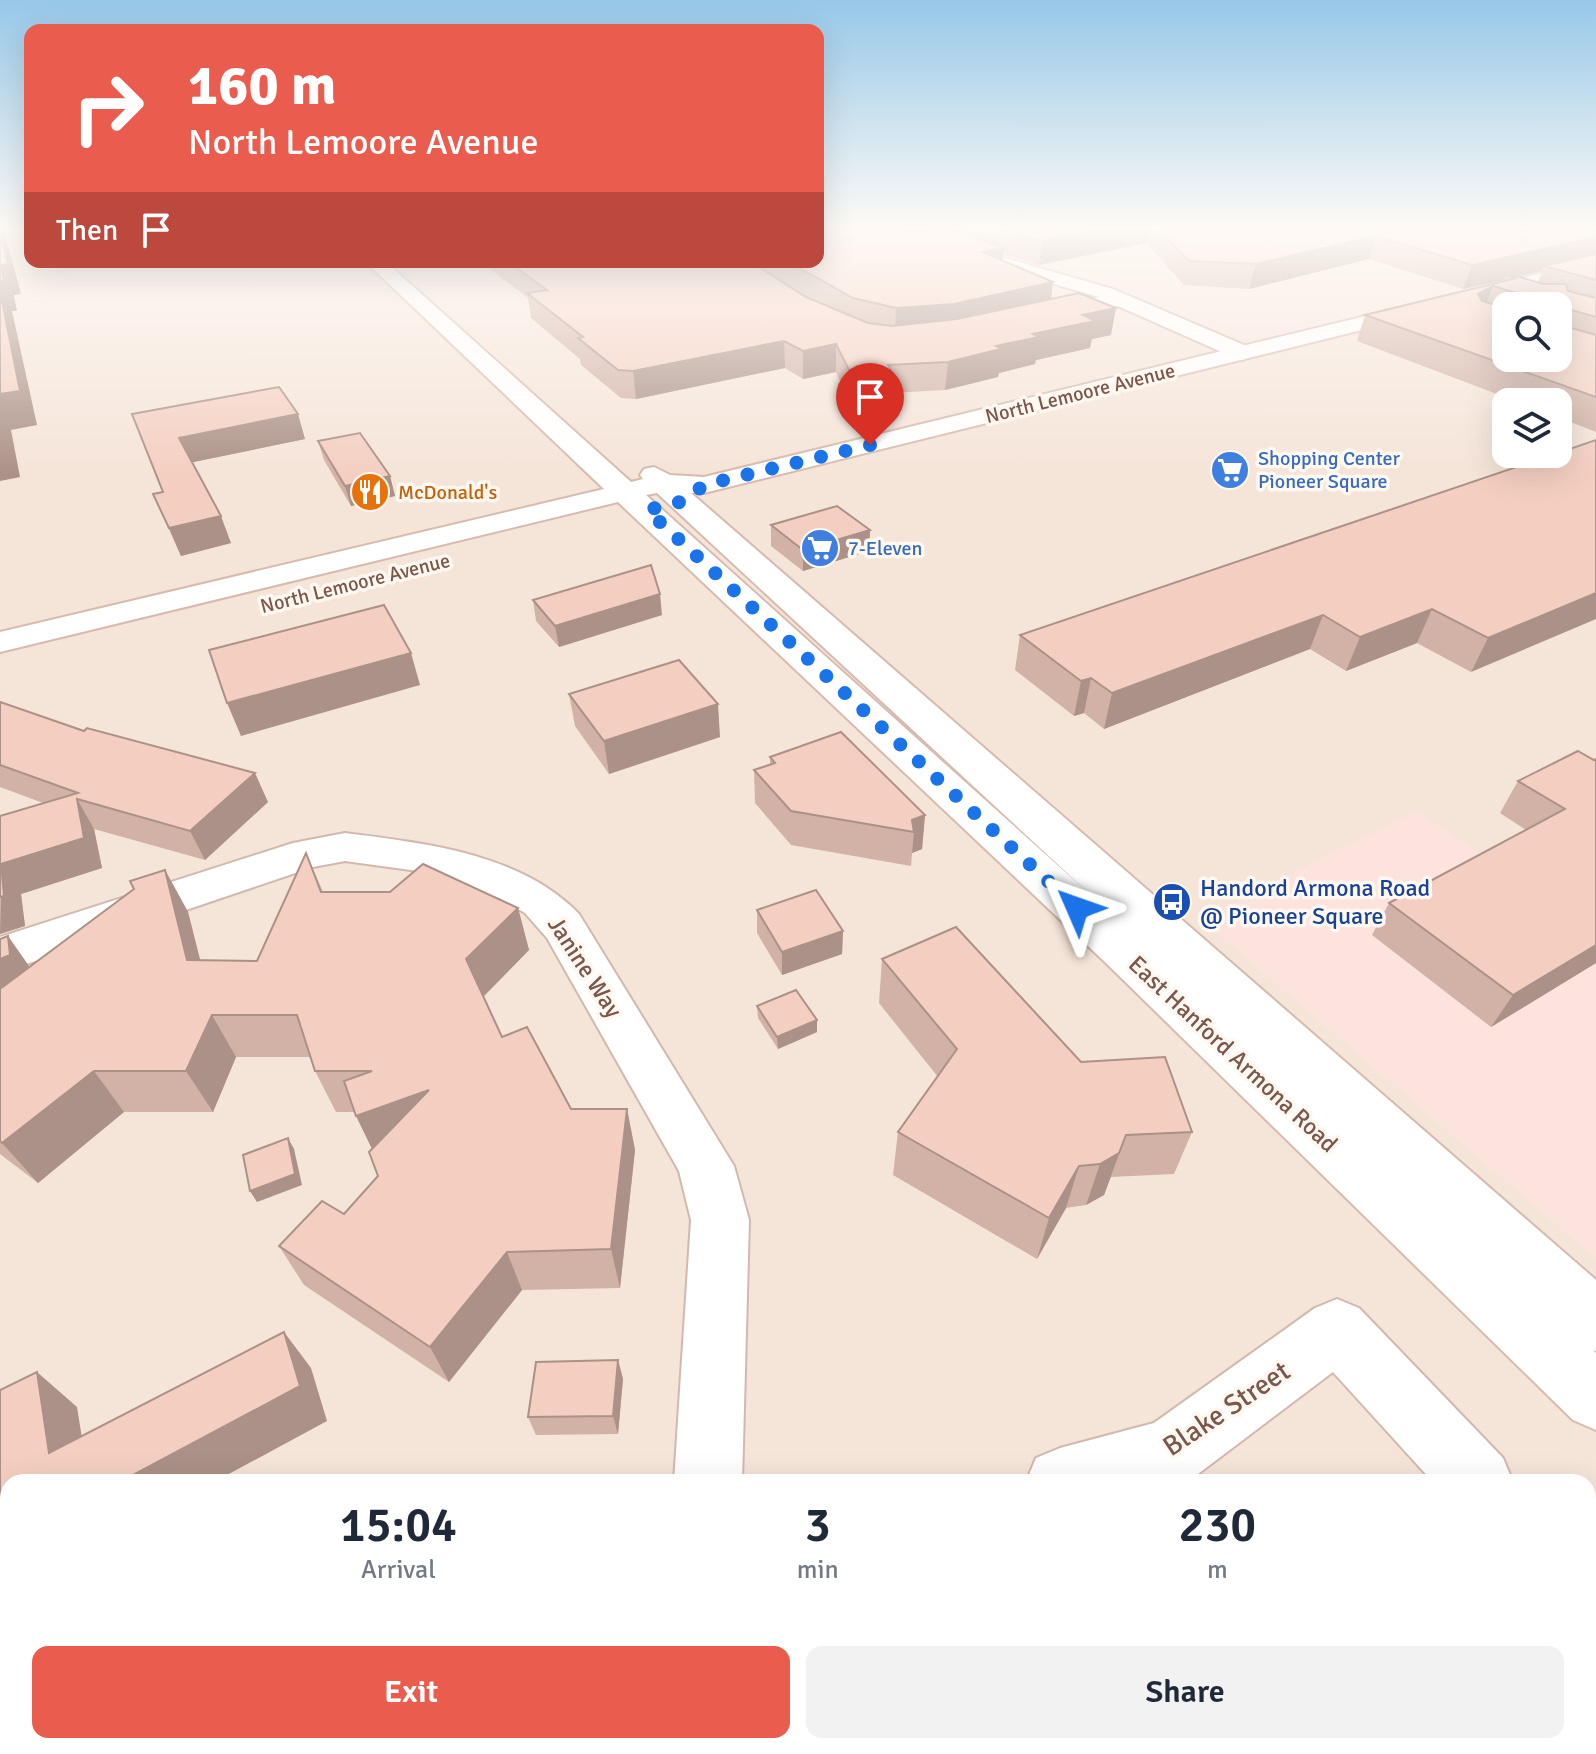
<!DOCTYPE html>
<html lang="en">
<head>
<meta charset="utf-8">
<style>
	body { margin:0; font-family:Signika,sans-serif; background:#f2f2f3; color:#1f2937; height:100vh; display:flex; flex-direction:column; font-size:30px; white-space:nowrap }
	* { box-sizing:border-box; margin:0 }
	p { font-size:26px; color:#747a83 }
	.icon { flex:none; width:44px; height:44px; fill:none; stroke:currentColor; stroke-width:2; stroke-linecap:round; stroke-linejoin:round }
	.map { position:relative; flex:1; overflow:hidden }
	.panel { position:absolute; left:0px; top:1474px; width:1596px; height:280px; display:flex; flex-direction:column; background:#fff; border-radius:24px 24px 0 0; box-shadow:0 8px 32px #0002 }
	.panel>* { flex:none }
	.hud { position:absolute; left:24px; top:24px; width:800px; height:244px; border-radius:16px; box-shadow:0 8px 32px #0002; background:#ea5c4d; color:#fff; overflow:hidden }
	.controls { position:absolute; left:1492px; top:292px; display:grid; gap:16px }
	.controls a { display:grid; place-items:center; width:80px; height:80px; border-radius:16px; background:#fff; box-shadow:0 8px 32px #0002; font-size:40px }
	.pin { position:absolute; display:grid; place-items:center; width:68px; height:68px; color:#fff; margin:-82px -34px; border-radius:50% 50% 50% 0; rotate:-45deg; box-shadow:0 0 8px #0007 }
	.pin .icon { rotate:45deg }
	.me { position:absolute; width:88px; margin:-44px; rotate:313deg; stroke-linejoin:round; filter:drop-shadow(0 0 6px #0008) }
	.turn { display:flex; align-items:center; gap:28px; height:168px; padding:0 32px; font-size:36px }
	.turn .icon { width:104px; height:104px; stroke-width:2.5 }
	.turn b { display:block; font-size:56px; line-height:68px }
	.then { display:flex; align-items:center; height:76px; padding:0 32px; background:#0003; gap:16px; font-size:30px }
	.eta { display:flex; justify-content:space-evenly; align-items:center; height:136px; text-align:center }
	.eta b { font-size:48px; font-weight:600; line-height:56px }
	.primary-button { display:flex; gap:16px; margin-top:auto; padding:16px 32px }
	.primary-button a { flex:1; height:92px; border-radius:16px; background:#ea5c4d; color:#fff; font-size:32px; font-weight:600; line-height:92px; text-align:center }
	.primary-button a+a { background:#f2f2f3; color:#1f2937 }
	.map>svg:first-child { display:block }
	.residential { fill:#f5e4d8; fill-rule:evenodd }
	.commercial { fill:#fde3de }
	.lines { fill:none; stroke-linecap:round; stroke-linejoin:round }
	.street-casing { stroke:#d1b9ae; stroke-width:4 }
	.secondary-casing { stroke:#d6bbae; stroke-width:4 }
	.street { fill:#fff; fill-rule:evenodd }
	.secondary { fill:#fff; fill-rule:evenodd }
	.wall { fill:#d2b2a6; fill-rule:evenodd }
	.shaded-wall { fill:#ab9187 }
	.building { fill:#f4cfc1; stroke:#ab9187; stroke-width:2; fill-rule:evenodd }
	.route { stroke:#1a73e8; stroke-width:14; stroke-dasharray:0 25.2 }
	.labels { text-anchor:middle; stroke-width:7; stroke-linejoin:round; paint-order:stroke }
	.far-street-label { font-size:20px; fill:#7a564b; stroke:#fff8f1 }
	.far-shop-label { font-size:20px; fill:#366cbe; stroke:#fff8f1; text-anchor:start }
	.far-food-label { font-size:20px; fill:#c56008; stroke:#fff8f1; text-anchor:start }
	.transit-label { font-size:24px; fill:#164399; stroke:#fff8f1; text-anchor:start }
	.street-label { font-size:24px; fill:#7a564b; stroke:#fff8f1 }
	.near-street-label { font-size:28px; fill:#7a564b; stroke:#fff8f1 }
</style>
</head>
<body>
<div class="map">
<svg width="1596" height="1754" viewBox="0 0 1596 1754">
	<rect width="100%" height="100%" fill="#fdf3ea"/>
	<path class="residential" d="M 0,230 L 30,230 L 30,262 L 818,262 L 818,230 L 1596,230 L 1596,1754 L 0,1754 ZM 1506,306 L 1558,306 L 1558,358 L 1506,358 ZM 1506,402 L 1558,402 L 1558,454 L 1506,454 ZM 8,1482 L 1588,1482 L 1588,1746 L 8,1746 Z"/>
	<path class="commercial" d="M 1417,811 L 1596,931 L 1596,1259 L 1200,919 Z"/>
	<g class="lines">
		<g class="street-casing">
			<g id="street">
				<path d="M 908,230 L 932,230 L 994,255 L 1113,289 L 1251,348 L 1254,353 L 1243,360 L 1235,358 L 1118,306 L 1046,321 L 1039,319 L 1035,315 L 1039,311 L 1099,297 L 980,263 Z"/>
				<path d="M 345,833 C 425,843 522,854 579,914 L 734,1166 L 749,1220 L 742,1482 L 674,1482 L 691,1220 L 679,1171 L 547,938 L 525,913 L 499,898 L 418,871 L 345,861 L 313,867 L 0,973 L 0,937 L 293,843 Z"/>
				<path d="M 1337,1299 L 1359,1308 L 1503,1458 L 1513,1482 L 1433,1482 L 1333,1372 L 1194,1477 L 1181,1482 L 1026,1482 L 1036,1458 L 1060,1448 L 1154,1423 L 1315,1308 Z"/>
				<path d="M 1588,1561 L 1596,1565 L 1596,1644 L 1588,1641 Z"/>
				<path d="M 8,1671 L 8,1746 L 22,1746 L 0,1754 L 0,1674 Z"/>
				<rect x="652" y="1746" width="80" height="8"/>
			</g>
		</g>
		<g class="secondary-casing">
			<path id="secondary" d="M 1596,260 L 1596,272 L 704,493 L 691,493 L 1596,1280 L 1596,1351 L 1593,1350 L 1596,1353 L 1596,1430 L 1573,1420 L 1105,962 L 618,502 L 0,652 L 0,632 L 604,489 L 366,262 L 386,262 L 631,482 L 643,479 L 640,475 L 644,469 L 654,467 L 670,475 L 704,477 ZM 657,493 L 1093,897 L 646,495 Z"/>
		</g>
		<use href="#street" class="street"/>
		<use href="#secondary" class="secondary"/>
	</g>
	<g class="wall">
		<path d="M 818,230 L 1596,230 L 1596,432 L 1558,417 L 1558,402 L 1518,402 L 1357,341 L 1365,315 L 1504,281 L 1504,280 L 1463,289 L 1369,259 L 1249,289 L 1184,285 L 1146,243 L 1039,265 L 1003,254 L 1002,260 L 1051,299 L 1111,335 L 1092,339 L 1090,348 L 1036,360 L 1035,364 L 999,373 L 998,377 L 945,390 L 890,393 L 889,398 L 849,401 L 836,372 L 803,379 L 785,368 L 636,399 L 621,398 L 581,365 L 580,359 L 531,318 L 528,298 L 481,262 L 818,262 ZM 1542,271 L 1538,282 L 1518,276 ZM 1506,306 L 1558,306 L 1506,358 Z"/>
		<path d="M 132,414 L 305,439 L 192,462 L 231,543 L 181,556 L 153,494 L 163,492 Z"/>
		<path d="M 1596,440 L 1471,672 L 1417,643 L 1346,671 L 1310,649 L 1104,729 L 1084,713 L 1074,716 L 1015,670 L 1020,635 Z"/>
		<path d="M 318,441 L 390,476 L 395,496 L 351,506 L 324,460 Z"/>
		<path d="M 771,525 L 870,530 L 869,551 L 803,571 L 771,546 Z"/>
		<path d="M 533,600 L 662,615 L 559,647 L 536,621 Z"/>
		<path d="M 569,694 L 720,737 L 609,774 L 575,726 Z"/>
		<path d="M 0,702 L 268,802 L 205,860 L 94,829 L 102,868 L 21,894 L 25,926 L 0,934 L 43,803 L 0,787 Z"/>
		<path d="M 770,757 L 925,815 L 922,849 L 912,853 L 911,866 L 791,845 L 755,803 L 754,770 L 770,764 Z"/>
		<path d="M 1596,759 L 1596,963 L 1491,1027 L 1372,935 L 1389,903 L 1526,830 L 1500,813 L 1518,781 Z"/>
		<path d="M 306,853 L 323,892 L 518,908 L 529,950 L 483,997 L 502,1037 L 571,1109 L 627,1109 L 635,1150 L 620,1288 L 522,1290 L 449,1382 L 304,1285 L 279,1246 L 344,1214 L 378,1176 L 372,1149 L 355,1112 L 336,1112 L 315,1071 L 311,1057 L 236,1057 L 213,1112 L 124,1112 L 38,1183 L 0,1154 L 0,1012 L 29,967 L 165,870 L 188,912 L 200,960 L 257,961 Z"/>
		<path d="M 757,910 L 843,931 L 842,954 L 782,975 L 757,933 Z"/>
		<path d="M 882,959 L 1081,1062 L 1192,1132 L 1174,1174 L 1111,1177 L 1104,1195 L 1086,1205 L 1066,1208 L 1037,1259 L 893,1175 L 898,1132 L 938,1077 L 879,1003 Z"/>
		<path d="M 757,1006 L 817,1032 L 778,1049 L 758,1018 Z"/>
		<path d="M 618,1360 L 623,1379 L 618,1434 L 536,1435 L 528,1417 Z"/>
		<path d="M 1290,1746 L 1429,1746 L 1421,1754 L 1281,1754 Z"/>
		<path d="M 1453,1746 L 1569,1746 L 1576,1754 L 1461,1754 Z"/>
	</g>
	<g class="shaded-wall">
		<path d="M 0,230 L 4,230 L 21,294 L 14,295 L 17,311 L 12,311 L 37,425 L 11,430 L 20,477 L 0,481 Z"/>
		<path d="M 1101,230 L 1149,230 L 1146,243 L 1039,265 L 1042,241 Z"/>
		<path d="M 1376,236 L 1369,259 L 1249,289 L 1256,264 Z"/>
		<path d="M 1596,237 L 1596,258 L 1544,266 L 1542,271 L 1514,277 L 1506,275 L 1504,280 L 1463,289 L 1472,265 Z"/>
		<path d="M 1004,248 L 1001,272 L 983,252 Z"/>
		<path d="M 1053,282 L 1050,307 L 895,334 L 896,308 Z"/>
		<path d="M 1493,286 L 1483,311 L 1478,294 Z"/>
		<path d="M 1116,308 L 1111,335 L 1092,339 L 1090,348 L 1036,360 L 1035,364 L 999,373 L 998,377 L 945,390 L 948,362 L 1033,334 L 1083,315 Z"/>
		<path d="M 784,341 L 785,368 L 636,399 L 633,371 Z"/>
		<path d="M 836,344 L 836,372 L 803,379 L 803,351 Z"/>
		<path d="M 298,414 L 305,439 L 189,463 L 179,438 Z"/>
		<path d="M 390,476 L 395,496 L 351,506 L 345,486 Z"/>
		<path d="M 221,516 L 231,543 L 181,556 L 169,528 Z"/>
		<path d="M 870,530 L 869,551 L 803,571 L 803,550 Z"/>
		<path d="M 1596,593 L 1596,619 L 1471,672 L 1488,638 Z"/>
		<path d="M 660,594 L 662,615 L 559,647 L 555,626 Z"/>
		<path d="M 1432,609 L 1417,643 L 1346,671 L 1360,637 Z"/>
		<path d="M 1323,615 L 1310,649 L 1104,729 L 1112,693 Z"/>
		<path d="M 411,653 L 420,685 L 241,736 L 227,703 Z"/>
		<path d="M 1091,678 L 1084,713 L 1074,716 L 1081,681 Z"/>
		<path d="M 718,704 L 720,737 L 609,774 L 604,741 Z"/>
		<path d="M 255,773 L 268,802 L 205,860 L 190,831 Z"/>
		<path d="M 77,799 L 94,829 L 102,868 L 21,894 L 25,926 L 0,934 L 1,864 Z"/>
		<path d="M 925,815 L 922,849 L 912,853 L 914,832 L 912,820 Z"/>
		<path d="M 165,870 L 188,912 L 211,1003 L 187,960 Z"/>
		<path d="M 518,908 L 529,950 L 479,1001 L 466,959 Z"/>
		<path d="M 843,931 L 842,954 L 782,975 L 782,952 Z"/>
		<path d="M 8,936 L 29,966 L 0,996 L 0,959 Z"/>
		<path d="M 1596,945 L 1596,963 L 1491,1027 L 1513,995 Z"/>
		<path d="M 212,1015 L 236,1057 L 213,1112 L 186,1071 Z"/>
		<path d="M 817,1020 L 817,1032 L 778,1049 L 777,1037 Z"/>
		<path d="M 94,1071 L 124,1112 L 38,1183 L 2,1143 Z"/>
		<path d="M 429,1090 L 376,1157 L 356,1116 Z"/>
		<path d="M 627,1109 L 635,1150 L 620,1288 L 611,1249 Z"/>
		<path d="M 1126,1135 L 1104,1195 L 1086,1205 L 1100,1164 Z"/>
		<path d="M 288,1138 L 294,1149 L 302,1185 L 257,1202 L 250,1191 Z"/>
		<path d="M 1079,1166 L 1066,1208 L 1037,1259 L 1049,1218 Z"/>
		<path d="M 507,1252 L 522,1290 L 449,1382 L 430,1347 Z"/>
		<path d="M 284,1332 L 311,1368 L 327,1421 L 214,1482 L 120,1482 Z"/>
		<path d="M 618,1360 L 623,1379 L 618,1434 L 613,1416 Z"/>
		<path d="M 37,1372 L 77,1407 L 89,1482 L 49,1453 Z"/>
		<path d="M 8,1541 L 8,1595 L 0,1599 L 0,1545 Z"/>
		<path d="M 100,1746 L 152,1746 L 143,1754 L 92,1754 Z"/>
		<path d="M 411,1746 L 416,1746 L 426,1754 L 398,1754 Z"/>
		<path d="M 593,1746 L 608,1746 L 607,1754 L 592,1754 Z"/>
	</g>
	<g class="building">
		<path d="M 818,230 L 957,230 L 1004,248 L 983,252 L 1053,282 L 954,304 L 896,308 L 853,298 L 789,262 L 818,262 Z"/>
		<path d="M 1001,230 L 1101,230 L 1042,241 Z"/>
		<path d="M 1159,230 L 1596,230 L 1596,237 L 1472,265 L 1376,236 L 1256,264 L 1189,261 Z"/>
		<path d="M 0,233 L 8,264 L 0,265 L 4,280 L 0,281 Z"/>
		<path d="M 1596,254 L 1596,280 L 1544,266 Z"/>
		<path d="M 509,262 L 751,262 L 806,297 L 868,323 L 892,326 L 957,319 L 1079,293 L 1116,308 L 1083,315 L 1095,321 L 1033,334 L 1039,337 L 996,346 L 1001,349 L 948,362 L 888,365 L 891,370 L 850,372 L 836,344 L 803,351 L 784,341 L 633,371 L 618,370 L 578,338 L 583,337 L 527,293 L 547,290 Z"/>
		<path d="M 1510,274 L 1543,284 L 1566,284 L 1568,291 L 1596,298 L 1596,317 L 1568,309 L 1568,327 L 1596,335 L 1596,397 L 1365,315 L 1517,278 L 1506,275 ZM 1493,286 L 1519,294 L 1519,306 L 1558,306 L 1558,358 L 1506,358 L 1506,308 L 1482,301 L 1478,294 Z"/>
		<path d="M 0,291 L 20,391 L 0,394 Z"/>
		<path d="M 279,387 L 298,414 L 179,438 L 221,516 L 169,528 L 153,494 L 163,492 L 132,414 Z"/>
		<path d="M 360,433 L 390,476 L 345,486 L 318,441 Z"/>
		<path d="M 1596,440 L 1596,593 L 1488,638 L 1432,609 L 1360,637 L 1323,615 L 1112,693 L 1091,678 L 1081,681 L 1020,635 L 1555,454 L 1558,454 L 1558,453 Z"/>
		<path d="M 837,506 L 870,530 L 803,550 L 771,525 Z"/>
		<path d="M 651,565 L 660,594 L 555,626 L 533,600 Z"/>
		<path d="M 384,605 L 411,653 L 227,703 L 209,650 Z"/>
		<path d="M 679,660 L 718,704 L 604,741 L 569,694 Z"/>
		<path d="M 0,702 L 84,731 L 87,728 L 255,773 L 190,831 L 77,799 L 84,838 L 1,864 L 4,896 L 0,897 L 0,816 L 78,793 L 0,765 Z"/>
		<path d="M 841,732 L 925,815 L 912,820 L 914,832 L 791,811 L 754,770 L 775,763 L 770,757 Z"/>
		<path d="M 1578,751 L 1594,760 L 1596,759 L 1596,945 L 1513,995 L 1389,903 L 1565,809 L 1518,781 Z"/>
		<path d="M 306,853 L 321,892 L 390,892 L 423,864 L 518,908 L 466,959 L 502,1037 L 527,1027 L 571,1109 L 627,1109 L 611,1249 L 507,1252 L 430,1347 L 279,1246 L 322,1201 L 344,1214 L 378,1176 L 369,1152 L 429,1090 L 356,1116 L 344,1081 L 372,1071 L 315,1071 L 297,1015 L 212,1015 L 186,1071 L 94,1071 L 2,1143 L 0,1141 L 0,989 L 134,889 L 130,881 L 165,870 L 187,960 L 257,961 Z"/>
		<path d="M 816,890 L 843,931 L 782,952 L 757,910 Z"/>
		<path d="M 956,927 L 1081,1062 L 1165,1057 L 1192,1132 L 1126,1135 L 1119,1153 L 1100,1164 L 1079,1166 L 1049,1218 L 898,1132 L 957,1049 L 882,959 Z"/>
		<path d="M 8,936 L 10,955 L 0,959 L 0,939 Z"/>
		<path d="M 796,990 L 817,1020 L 777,1037 L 757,1006 Z"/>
		<path d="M 288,1138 L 295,1174 L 250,1191 L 243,1155 Z"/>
		<path d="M 284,1332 L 300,1386 L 120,1482 L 8,1482 L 8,1541 L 0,1545 L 0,1390 L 37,1372 L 49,1453 Z"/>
		<path d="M 618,1360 L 613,1416 L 528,1417 L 536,1362 Z"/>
		<path d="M 8,1736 L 8,1746 L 100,1746 L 92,1754 L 0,1754 L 0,1743 Z"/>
		<path d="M 202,1746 L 411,1746 L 398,1754 L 204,1754 Z"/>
		<path d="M 413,1746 L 593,1746 L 592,1754 L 412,1754 Z"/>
		<path d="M 1300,1746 L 1429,1746 L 1421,1754 L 1291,1754 Z"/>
		<path d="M 1512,1746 L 1569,1746 L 1576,1754 L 1511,1754 L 1515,1749 Z"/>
	</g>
	<linearGradient id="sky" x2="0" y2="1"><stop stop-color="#97c8e8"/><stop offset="0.48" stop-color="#fefaf6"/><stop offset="1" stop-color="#fefaf6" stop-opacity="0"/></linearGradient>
	<rect width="1596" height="475" fill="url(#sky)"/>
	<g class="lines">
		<path class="route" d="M 870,445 L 704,485 L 684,501 L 647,510 L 1077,908"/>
	</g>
	<defs>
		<g id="supermarket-disc" transform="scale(2)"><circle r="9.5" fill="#3f7fe0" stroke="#fff8f1"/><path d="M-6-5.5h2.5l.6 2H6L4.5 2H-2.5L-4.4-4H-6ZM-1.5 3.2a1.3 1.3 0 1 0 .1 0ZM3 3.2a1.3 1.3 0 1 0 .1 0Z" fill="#fff"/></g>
		<g id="restaurant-disc" transform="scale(2)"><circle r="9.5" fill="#e8710a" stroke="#fff8f1"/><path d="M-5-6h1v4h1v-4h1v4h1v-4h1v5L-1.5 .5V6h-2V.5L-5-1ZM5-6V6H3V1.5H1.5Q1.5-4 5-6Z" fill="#fff"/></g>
		<g id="bus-disc" transform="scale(2)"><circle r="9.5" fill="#1a4fb4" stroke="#fff8f1"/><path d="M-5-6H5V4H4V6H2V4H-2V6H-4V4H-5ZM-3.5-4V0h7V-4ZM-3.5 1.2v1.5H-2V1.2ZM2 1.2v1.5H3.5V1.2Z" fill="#fff"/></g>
	</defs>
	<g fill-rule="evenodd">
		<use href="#supermarket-disc" x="1230" y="470"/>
		<use href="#restaurant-disc" x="370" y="492"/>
		<use href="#supermarket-disc" x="820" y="548"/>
		<use href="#bus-disc" x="1172" y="902"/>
	</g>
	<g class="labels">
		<g class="far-street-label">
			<text transform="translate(1080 393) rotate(-14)" y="7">North Lemoore Avenue</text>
			<text transform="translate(355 583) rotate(-14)" y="7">North Lemoore Avenue</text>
		</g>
		<g class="far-shop-label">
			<text x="1258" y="465">Shopping Center<tspan x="1258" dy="23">Pioneer Square</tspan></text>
			<text x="848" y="555">7-Eleven</text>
		</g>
		<g class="far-food-label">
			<text x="398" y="499">McDonald's</text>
		</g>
		<g class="transit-label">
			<text x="1200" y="896">Handord Armona Road<tspan x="1200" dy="28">@ Pioneer Square</tspan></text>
		</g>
		<g class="street-label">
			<text transform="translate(585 967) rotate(57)" y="8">Janine Way</text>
			<text transform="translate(1233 1054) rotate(43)" y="8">East Hanford Armona Road</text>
		</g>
		<g class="near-street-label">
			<text transform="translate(1226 1408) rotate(-34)" y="10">Blake Street</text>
		</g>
	</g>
</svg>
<div class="controls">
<a><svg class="icon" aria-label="search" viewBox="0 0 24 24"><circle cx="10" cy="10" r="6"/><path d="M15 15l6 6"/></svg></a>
<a><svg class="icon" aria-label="layers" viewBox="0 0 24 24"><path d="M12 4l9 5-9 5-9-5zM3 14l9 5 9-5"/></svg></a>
</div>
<div class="pin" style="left:870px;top:445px;background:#d93025"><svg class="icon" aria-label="arrive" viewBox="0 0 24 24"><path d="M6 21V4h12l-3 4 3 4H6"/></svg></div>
<svg class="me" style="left:1077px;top:908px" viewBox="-20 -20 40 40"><path d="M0-17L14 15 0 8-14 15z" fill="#1a73e8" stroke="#fff" stroke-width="4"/></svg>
<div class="hud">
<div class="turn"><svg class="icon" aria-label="right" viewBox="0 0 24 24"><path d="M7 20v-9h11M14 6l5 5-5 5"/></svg><div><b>160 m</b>North Lemoore Avenue</div></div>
<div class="then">Then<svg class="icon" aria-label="arrive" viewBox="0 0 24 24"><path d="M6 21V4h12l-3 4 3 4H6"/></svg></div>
</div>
<section class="panel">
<div class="eta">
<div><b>15:04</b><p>Arrival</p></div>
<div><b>3</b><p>min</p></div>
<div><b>230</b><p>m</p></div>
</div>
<div class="primary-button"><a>Exit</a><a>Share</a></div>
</section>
</div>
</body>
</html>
